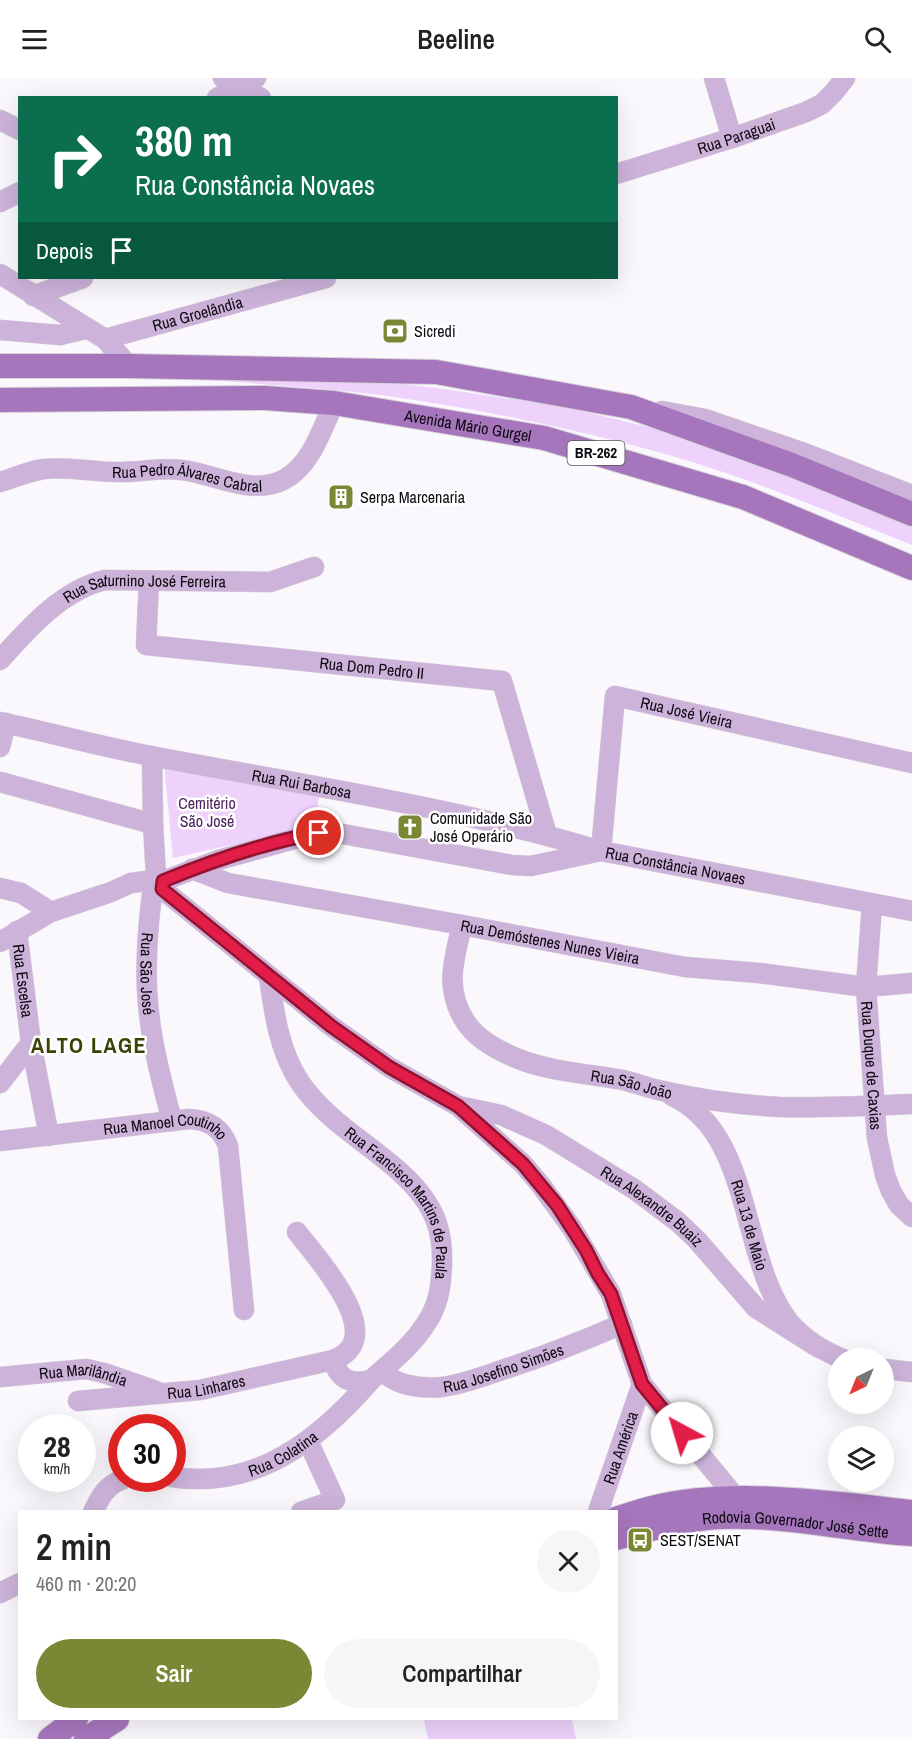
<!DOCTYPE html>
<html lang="pt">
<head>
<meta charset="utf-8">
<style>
	body { margin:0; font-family:"Archivo Narrow",sans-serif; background:#f6f6f6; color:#222; height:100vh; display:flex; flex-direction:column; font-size:22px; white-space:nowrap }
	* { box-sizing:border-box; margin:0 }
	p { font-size:20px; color:#767676 }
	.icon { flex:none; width:33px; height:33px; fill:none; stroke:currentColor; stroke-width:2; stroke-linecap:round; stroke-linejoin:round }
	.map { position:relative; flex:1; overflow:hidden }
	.details { position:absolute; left:18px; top:1432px; width:600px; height:210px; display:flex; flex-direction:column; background:#fff; border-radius:0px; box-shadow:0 6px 24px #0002 }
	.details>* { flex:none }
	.top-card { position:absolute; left:18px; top:18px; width:600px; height:183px; border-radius:0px; box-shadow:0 6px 24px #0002; background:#0b6e4f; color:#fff; overflow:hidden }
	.needle { width:39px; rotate:223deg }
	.controls { position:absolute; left:828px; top:1270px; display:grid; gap:12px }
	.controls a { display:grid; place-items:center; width:66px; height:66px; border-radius:50%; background:#fff; box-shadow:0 6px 24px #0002; font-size:30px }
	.speed { position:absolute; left:18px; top:1336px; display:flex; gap:12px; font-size:30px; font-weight:700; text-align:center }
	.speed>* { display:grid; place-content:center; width:78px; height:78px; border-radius:50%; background:#fff; box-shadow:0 6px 24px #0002; line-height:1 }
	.speed small { font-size:15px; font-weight:400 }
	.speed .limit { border:9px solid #d22; background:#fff; color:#111 }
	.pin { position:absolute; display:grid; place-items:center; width:51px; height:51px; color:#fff; margin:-26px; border:3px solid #fff; border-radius:50%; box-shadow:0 2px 6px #0007 }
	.me { position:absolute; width:66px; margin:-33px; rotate:321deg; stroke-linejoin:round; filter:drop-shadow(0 0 4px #0008) }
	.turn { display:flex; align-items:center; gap:21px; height:126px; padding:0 18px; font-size:27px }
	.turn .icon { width:78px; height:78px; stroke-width:2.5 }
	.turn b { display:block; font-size:42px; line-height:51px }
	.then { display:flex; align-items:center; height:57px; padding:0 18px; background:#0003; gap:12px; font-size:22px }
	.round { display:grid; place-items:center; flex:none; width:63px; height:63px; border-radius:32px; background:#f6f6f6 }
	.headline { display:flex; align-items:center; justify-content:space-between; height:102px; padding:0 18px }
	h1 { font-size:36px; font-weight:600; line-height:45px }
	.button { display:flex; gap:12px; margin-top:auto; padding:12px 18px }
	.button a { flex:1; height:69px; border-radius:36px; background:#7b8735; color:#fff; font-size:24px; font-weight:600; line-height:69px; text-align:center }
	.button a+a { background:#f6f6f6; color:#222 }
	header { display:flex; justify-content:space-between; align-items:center; height:78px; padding:0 18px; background:#fff; font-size:27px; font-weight:600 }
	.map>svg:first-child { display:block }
	.green { fill:#eed2fc }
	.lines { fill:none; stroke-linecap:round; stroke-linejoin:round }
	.minor-casing { stroke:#d5d2d7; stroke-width:21 }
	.major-casing { stroke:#d5d2d7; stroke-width:26 }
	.minor { stroke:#cdb3da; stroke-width:20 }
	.major { stroke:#a676bd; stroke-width:24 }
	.route-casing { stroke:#92132f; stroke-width:15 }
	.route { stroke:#e11d48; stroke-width:10 }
	.labels { text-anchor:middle; stroke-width:5; stroke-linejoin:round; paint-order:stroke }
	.shield { fill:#fff; stroke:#565358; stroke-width:1.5 }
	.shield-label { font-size:15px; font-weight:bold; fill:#0e0911 }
	.street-label { font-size:16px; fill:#0e0911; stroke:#fff }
	.poi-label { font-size:16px; fill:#0e0911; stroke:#fff; text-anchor:start }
	.park-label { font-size:16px; fill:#4c235e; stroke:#fff }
	.district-label { font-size:22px; font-weight:bold; letter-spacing:1.5px; fill:#3b4205; stroke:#fff }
</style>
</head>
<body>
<header><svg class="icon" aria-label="menu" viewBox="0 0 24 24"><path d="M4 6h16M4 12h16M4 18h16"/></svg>Beeline<svg class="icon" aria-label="search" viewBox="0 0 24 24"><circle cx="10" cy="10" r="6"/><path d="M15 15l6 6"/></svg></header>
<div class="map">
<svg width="912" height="1661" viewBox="0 0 912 1661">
	<rect width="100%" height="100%" fill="#fbf8fd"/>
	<g class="green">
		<path d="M 189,300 L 377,303 L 445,311 L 570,330 L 677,356 L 912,441 L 912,467 C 832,435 752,401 669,377 C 574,351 477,330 380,317 C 317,309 253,306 189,300 Z"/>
		<path d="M 164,687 L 319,716 L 316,748 L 173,780 Z"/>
		<path d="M 424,1641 L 572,1641 L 576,1661 L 428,1661 Z"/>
	</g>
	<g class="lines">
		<g class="minor-casing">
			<g id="minor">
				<path d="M 223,0 L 261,20"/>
				<path d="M 714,0 L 732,60"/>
				<path d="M 217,20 L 256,0"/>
				<path d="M 0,42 L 20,52"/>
				<path id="s1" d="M 616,96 L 732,60 L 806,34 L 822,26 L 834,14 L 845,0"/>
				<path d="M 0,124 L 20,114"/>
				<path d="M 0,196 L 105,261"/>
				<path d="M 33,218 L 83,200"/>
				<path d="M 0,252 L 60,257 L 85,251"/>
				<path id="s2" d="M 129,288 L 105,261 L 326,200"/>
				<path d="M 662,333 L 705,341 L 807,376 L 912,417"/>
				<path id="s3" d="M 0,404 C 14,400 29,393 44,391 C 70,388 96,395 122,394 C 142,394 162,389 182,392 C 215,396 253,419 285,401 C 311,387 322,351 334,325"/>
				<path id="s4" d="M 149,503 L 146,567 L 502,603 L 547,757"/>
				<path id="s5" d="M 0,582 C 29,550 62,512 105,502 L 270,504 L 314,489"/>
				<path id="s6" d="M 0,644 C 52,655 103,669 156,679 C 305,707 454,729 601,773 L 615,618 L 912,685"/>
				<path d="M 0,669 L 6,645"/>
				<path d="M 152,678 L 153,746 L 156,798"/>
				<path d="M 0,704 L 153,746"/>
				<path id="s7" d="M 192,791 L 228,805 L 462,847 L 685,889 L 759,895 L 866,909 L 912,905"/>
				<path id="s8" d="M 163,803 L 218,782 L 305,758 L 332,754 L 512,787 L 531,788 L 601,773 L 912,833"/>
				<path d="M 0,810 L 21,815 L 51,834"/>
				<path d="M 162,811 L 331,948 L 389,989 L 458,1028 L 523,1086 L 540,1106 L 572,1150 L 611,1216 L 642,1306 L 737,1421"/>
				<path id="s9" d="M 152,816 C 147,856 144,895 149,935 C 153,972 163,1008 172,1043"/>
				<path id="s10" d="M 872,826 L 866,909 L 877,1060 L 885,1097 L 891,1113 L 899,1127 L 912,1139"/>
				<path id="s11" d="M 462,847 C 454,882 444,910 465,943 C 476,961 497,972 516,980 C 547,993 589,996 623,1002 C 635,1005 646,1009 658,1012 C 697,1021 740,1027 780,1029 C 824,1030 868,1028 912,1026"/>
				<path id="s12" d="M 17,853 L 31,965 L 49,1058"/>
				<path d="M 0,864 L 51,834 L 111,814 L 131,805 L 146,803"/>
				<path id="s13" d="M 269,898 C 274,935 279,972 299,1003 C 325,1042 367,1064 401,1095 C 435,1126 446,1154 441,1200 C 440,1217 435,1233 425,1247 C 411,1269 390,1285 371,1302 C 351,1307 339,1302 333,1282"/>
				<path d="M 0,1005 L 31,965"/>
				<path id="s14" d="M 672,1018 C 754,1055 739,1182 790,1245 C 804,1261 823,1273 843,1281"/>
				<path id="s15" d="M 463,1029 L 501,1037 L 546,1057 L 634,1111 L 678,1144 L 697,1162 L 756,1230 L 819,1270"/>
				<path id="s16" d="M 0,1063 L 189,1041 C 208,1042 221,1049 228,1068 L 244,1232"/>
				<path d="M 884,1291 L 912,1294"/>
				<path id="s17" d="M 383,1292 C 393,1308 424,1311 442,1309 C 464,1306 484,1298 505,1291 C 545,1278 583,1263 622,1246"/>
				<path id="s18" d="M 0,1299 L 86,1291 L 104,1295 L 156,1313"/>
				<path id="s19" d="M 78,1323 L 200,1312 L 333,1282 C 392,1261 316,1179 297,1154"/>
				<path id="s20" d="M 172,1399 C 256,1412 319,1362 371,1302"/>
				<path d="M 93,1434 C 100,1419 107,1406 124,1401"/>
				<path d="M 301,1434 L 335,1422 L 308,1363"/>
				<path id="s21" d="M 598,1434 L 642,1306"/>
				<path d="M 0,1515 L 20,1505"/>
			</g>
		</g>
		<g class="major-casing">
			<g id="major">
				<path d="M 0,288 L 129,288 L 436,294 L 631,329 L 792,387 L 912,436"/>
				<path id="s22" d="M 0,322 L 265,320 L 334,325 L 544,360 L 743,419 L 912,490"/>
				<path d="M 616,1441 C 628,1437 640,1433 652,1430 C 732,1410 830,1425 912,1434"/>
				<path id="s23" d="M 616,1460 C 651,1451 685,1441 720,1439 C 784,1436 848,1452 912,1456"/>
				<path d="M 50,1661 L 76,1641"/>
				<path d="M 86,1661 L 117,1641"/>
			</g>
		</g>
		<use href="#minor" class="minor"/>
		<use href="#major" class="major"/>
	</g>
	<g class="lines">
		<g class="route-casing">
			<path id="route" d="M 319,755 C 266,764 212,783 163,803 L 162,811 L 331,948 L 389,989 L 458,1028 L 523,1086 L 557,1127 L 586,1172 L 598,1196 L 611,1216 L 642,1306 L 682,1355"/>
		</g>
		<use href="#route" class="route"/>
	</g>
	<defs>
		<g id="bank-square" transform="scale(1.35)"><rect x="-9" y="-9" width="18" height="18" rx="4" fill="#7b8735" stroke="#fff"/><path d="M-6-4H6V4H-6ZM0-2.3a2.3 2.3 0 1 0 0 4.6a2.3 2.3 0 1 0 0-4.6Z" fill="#fff"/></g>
		<g id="building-square" transform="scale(1.35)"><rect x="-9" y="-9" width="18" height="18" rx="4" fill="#7b8735" stroke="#fff"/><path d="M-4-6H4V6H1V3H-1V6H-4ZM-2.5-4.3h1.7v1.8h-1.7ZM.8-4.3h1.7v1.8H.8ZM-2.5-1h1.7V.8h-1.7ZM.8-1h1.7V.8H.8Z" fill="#fff"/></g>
		<g id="church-square" transform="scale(1.35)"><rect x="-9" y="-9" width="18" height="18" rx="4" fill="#7b8735" stroke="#fff"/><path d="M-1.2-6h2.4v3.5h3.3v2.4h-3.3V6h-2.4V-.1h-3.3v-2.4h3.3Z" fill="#fff"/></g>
		<g id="bus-square" transform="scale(1.35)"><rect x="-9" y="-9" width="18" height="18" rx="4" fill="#7b8735" stroke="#fff"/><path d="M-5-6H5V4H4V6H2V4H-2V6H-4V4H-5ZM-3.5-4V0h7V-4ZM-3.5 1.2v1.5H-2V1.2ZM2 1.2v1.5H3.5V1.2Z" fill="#fff"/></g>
	</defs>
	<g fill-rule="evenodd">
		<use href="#bank-square" x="395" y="253"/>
		<use href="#building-square" x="341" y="419"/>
		<use href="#church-square" x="410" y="749"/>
		<use href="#bus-square" x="640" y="1462"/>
	</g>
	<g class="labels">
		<rect class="shield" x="567.5" y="363" width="57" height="24" rx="4.5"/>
		<g class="shield-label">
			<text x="596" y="380">BR-262</text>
		</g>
		<g class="street-label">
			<text dy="6" stroke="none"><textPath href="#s1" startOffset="126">Rua Paraguai</textPath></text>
			<text dy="6" stroke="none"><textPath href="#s2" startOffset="132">Rua Groelândia</textPath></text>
			<text dy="6" stroke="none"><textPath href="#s22" startOffset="470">Avenida Mário Gurgel</textPath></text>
			<text dy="6" stroke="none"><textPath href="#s3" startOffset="190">Rua Pedro Álvares Cabral</textPath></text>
			<text dy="6" stroke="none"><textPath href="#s5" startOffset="172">Rua Saturnino José Ferreira</textPath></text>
			<text dy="6" stroke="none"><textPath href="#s4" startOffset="291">Rua Dom Pedro II</textPath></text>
			<text dy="6" stroke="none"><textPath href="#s6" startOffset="844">Rua José Vieira</textPath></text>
			<text dy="6" stroke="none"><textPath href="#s6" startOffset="308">Rua Rui Barbosa</textPath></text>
			<text dy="6" stroke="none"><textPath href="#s8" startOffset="526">Rua Constância Novaes</textPath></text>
			<text dy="6" stroke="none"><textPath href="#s7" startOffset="366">Rua Demóstenes Nunes Vieira</textPath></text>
			<text dy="6" stroke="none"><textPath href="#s9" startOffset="80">Rua São José</textPath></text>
			<text dy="6" stroke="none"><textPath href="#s12" startOffset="50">Rua Escelsa</textPath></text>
			<text dy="6" stroke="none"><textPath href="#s10" startOffset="162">Rua Duque de Caxias</textPath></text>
			<text dy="6" stroke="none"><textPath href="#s11" startOffset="282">Rua São João</textPath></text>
			<text dy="6" stroke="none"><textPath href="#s16" startOffset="168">Rua Manoel Coutinho</textPath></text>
			<text dy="6" stroke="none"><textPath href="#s13" startOffset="273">Rua Francisco Martins de Paula</textPath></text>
			<text dy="6" stroke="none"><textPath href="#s15" startOffset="216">Rua Alexandre Buaiz</textPath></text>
			<text dy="6" stroke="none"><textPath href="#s14" startOffset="156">Rua 13 de Maio</textPath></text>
			<text dy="6" stroke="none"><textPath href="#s17" startOffset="128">Rua Josefino Simões</textPath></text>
			<text dy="6" stroke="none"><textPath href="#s18" startOffset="84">Rua Marilândia</textPath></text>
			<text dy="6" stroke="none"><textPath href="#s19" startOffset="129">Rua Linhares</textPath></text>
			<text dy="6" stroke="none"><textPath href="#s21" startOffset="68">Rua América</textPath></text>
			<text dy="6" stroke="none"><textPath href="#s20" startOffset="116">Rua Colatina</textPath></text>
			<text dy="6" stroke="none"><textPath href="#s23" startOffset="182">Rodovia Governador José Sette</textPath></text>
		</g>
		<g class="poi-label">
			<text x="414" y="259">Sicredi</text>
			<text x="360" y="425">Serpa Marcenaria</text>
			<text x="430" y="746">Comunidade São<tspan x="430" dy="18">José Operário</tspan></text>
			<text x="660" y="1468">SEST/SENAT</text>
		</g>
		<g class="park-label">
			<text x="207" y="731">Cemitério<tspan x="207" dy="18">São José</tspan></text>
		</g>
		<g class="district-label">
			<text x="89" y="975">ALTO LAGE</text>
		</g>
	</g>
</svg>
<div class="controls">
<a><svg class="needle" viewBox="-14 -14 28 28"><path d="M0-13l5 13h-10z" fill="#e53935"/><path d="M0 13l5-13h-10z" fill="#767676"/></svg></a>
<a><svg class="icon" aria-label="layers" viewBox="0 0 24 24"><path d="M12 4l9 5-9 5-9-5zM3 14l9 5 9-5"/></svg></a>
</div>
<div class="speed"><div>28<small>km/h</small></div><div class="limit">30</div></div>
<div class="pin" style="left:319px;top:755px;background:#d93025"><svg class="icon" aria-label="arrive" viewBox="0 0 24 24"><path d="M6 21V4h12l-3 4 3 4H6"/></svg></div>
<svg class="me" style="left:682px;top:1355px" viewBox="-20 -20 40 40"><circle r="19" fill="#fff"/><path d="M0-13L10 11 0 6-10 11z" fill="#e11d48"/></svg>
<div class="top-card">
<div class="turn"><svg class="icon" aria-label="right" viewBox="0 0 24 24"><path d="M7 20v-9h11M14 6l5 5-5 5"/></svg><div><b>380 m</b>Rua Constância Novaes</div></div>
<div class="then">Depois<svg class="icon" aria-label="arrive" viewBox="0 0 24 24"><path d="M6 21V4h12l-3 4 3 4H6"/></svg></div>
</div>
<section class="details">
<div class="headline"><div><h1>2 min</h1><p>460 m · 20:20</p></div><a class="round"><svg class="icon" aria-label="close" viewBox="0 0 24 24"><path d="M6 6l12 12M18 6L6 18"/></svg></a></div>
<div class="button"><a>Sair</a><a>Compartilhar</a></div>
</section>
</div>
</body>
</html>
